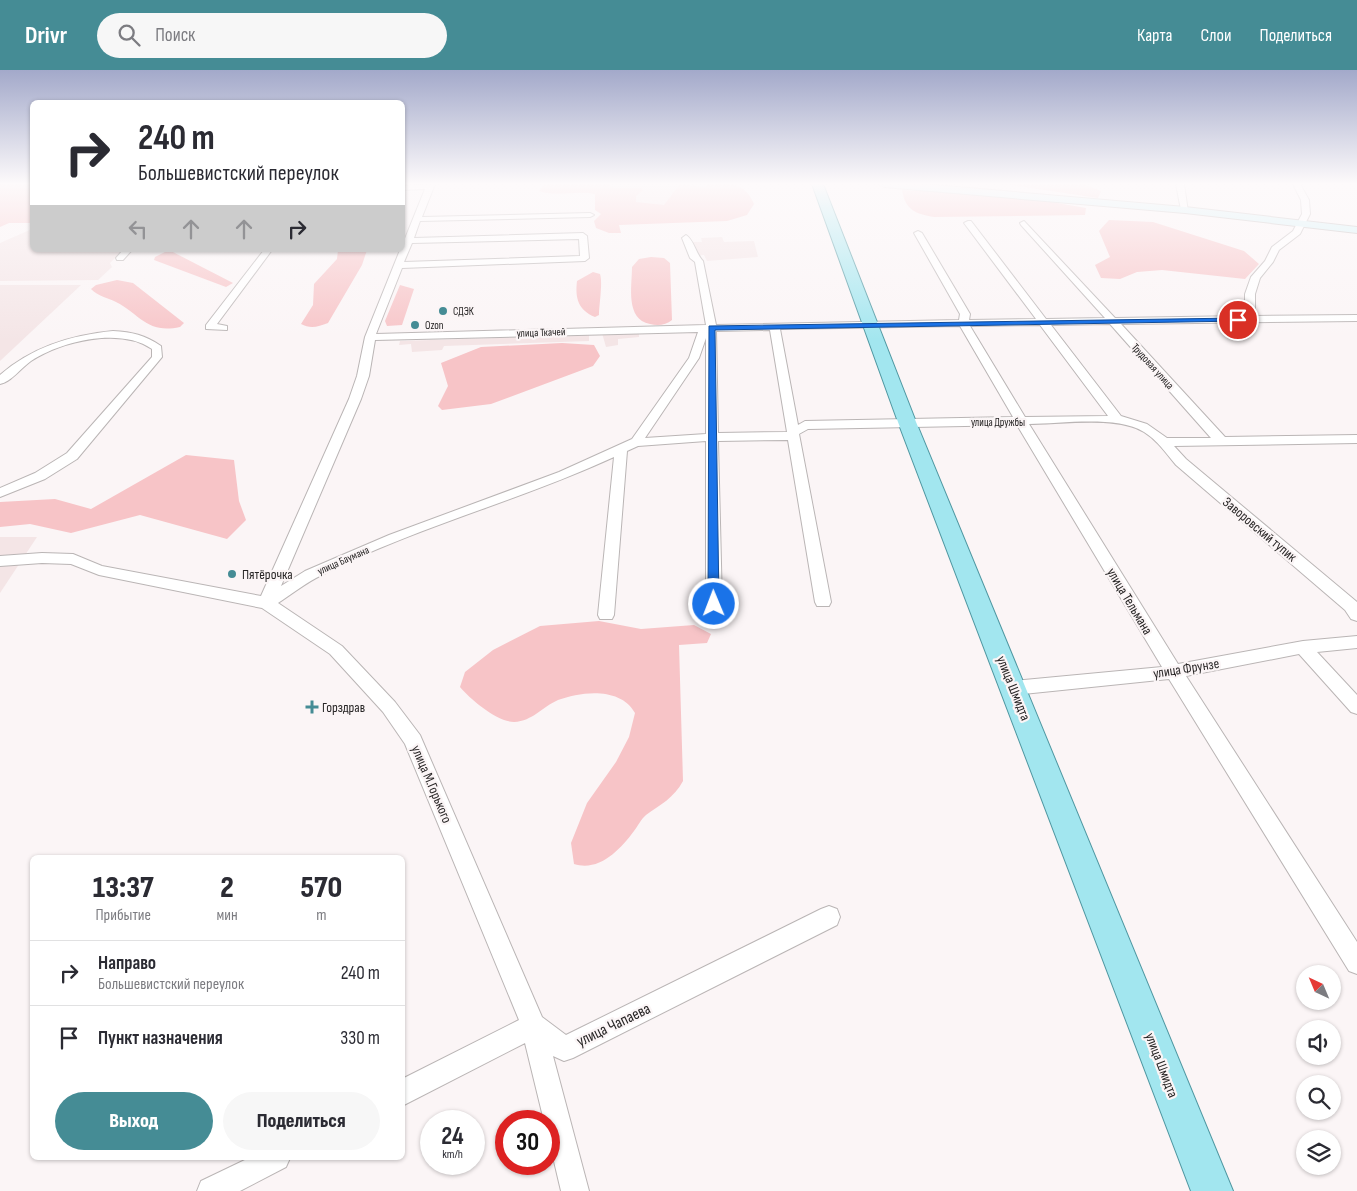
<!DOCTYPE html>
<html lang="ru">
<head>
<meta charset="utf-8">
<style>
	body { margin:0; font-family:"Sofia Sans Condensed",sans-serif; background:#f7f7f7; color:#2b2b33; height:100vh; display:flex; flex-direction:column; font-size:19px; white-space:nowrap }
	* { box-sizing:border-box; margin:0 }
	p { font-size:16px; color:#7c7c81 }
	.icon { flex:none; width:28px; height:28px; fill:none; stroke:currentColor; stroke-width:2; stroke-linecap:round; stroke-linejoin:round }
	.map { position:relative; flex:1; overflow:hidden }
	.details { position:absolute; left:30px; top:785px; width:375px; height:305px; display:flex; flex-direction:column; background:#fff; border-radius:8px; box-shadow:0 1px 4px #0004 }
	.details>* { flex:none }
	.top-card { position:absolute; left:30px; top:30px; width:375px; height:152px; border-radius:8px; box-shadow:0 1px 4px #0004; background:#fff; color:#2b2b33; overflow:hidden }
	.needle { width:32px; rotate:316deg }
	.buttons { position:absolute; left:1296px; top:895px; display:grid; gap:10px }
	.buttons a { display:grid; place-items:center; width:45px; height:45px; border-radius:50%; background:#fff; box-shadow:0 1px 4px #0004; font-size:25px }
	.speed { position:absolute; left:420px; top:1040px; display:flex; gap:10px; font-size:25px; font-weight:700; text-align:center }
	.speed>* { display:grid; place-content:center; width:65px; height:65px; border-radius:50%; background:#fff; box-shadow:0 1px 4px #0004; line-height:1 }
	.speed small { font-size:12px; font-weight:400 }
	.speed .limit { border:8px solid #d22; background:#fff; color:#111 }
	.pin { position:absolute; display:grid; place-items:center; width:42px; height:42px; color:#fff; margin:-21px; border:2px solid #fff; border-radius:50%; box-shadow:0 1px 5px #0007 }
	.me { position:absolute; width:55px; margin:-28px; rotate:359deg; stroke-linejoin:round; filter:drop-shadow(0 0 4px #0008) }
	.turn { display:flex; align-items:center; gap:18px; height:105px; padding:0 25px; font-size:22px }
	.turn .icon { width:65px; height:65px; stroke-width:2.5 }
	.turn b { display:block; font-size:35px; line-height:42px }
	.lanes { display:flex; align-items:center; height:48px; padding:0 25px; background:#0003; justify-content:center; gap:25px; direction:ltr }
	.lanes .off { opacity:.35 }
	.eta { display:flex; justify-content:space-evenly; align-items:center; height:85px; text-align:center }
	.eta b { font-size:30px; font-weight:800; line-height:35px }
	.primary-button { display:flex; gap:10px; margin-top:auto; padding:10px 25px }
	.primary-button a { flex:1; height:58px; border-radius:30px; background:#458c95; color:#fff; font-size:20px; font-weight:800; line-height:58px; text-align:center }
	.primary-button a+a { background:#f7f7f7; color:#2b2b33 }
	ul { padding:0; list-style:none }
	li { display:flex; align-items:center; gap:15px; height:65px; padding:0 25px; border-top:1px solid #e1e1e2 }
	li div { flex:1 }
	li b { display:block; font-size:19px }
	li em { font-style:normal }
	header { display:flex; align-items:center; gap:30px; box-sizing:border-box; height:70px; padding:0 25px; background:#458c95; color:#fff }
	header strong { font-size:24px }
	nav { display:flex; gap:28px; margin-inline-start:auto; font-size:18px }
	.search { width:350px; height:45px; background:#f7f7f7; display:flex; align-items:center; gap:12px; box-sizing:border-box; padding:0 18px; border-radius:28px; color:#7c7c81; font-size:19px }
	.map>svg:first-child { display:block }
	.built { fill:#f4e5e6 }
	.green { fill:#f7c4c7 }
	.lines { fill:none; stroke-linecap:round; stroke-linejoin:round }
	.street-casing { stroke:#bab5b5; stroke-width:2 }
	.secondary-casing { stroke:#bab5b5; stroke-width:2 }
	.primary-casing { stroke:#4f97a1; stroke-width:2 }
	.street { fill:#fff; fill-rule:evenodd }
	.secondary { fill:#d0f2f7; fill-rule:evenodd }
	.primary { fill:#a2e6ef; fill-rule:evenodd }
	.route { fill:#1a73e8; stroke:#114b97 }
	.poi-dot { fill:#458c95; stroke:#fbf5f6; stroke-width:2 }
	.labels { text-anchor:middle; stroke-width:4.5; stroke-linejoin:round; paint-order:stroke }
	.far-poi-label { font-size:11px; fill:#272525; stroke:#fbf5f6; text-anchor:start }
	.far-street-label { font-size:11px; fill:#272525; stroke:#fbf5f6 }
	.street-label { font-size:14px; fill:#272525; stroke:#fbf5f6 }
	.poi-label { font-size:14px; fill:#272525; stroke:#fbf5f6; text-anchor:start }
	.near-street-label { font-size:16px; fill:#272525; stroke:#fbf5f6 }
</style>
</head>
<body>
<header>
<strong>Drivr</strong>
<div class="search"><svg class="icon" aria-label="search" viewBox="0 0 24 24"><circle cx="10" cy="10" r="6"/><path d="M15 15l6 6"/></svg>Поиск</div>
<nav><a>Карта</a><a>Слои</a><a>Поделиться</a></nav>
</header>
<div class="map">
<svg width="1357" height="1121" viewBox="0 0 1357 1121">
	<rect width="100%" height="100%" fill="#fbf5f6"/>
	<g class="built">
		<path d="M 608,114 L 737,114 L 734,136 L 597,139 Z"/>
		<path d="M 32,159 L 32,180 L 123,180 L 110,193 L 112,197 L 98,210 L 0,211 L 0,173 Z"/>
		<path d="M 722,167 L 724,172 L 754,171 L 758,187 L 707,191 L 704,185 L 693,186 L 691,172 L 702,172 L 701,168 Z"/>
		<path d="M 0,215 L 81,215 L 0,291 Z"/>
		<path d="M 639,261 L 639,267 L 618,269 L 618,275 L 606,277 L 602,263 Z"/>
		<path d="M 589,265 L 589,271 L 444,276 L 442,280 L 412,282 L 411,274 L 399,275 L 400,271 Z"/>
		<path d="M 0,467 L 37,467 L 0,523 Z"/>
	</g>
	<g class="green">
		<path d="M 0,114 L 32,114 L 32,153 L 9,153 L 0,157 Z"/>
		<path d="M 545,114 L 610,114 L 613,118 L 641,118 L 643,120 L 636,126 L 636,132 L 664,135 L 680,114 L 705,117 L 709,114 C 730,114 744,111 754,134 L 747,145 L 727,151 L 619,155 L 621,163 L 609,163 L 596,158 L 594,151 L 601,144 L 595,140 L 595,124 C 578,120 556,127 539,121 Z"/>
		<path d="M 1005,114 L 1084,114 L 1101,121 L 1098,128 Z"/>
		<path d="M 902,120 C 963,123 1026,126 1086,138 L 1085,145 L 934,147 C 916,144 905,140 902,120 Z"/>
		<path d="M 1109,150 L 1153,152 L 1244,181 L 1259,194 L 1245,209 L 1162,200 L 1137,202 L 1120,209 L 1101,208 L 1095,195 L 1110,187 L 1099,161 Z"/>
		<path d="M 169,180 L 233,213 L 226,217 L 154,190 L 155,187 Z"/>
		<path d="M 338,180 L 367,180 L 362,195 L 328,253 C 318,257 310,259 301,254 L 313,235 L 314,214 L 337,189 Z"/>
		<path d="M 651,187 L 664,188 L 670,193 L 672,250 C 666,255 658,256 650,254 C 625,249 632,216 632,197 L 639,189 Z"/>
		<path d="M 593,202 L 600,204 C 603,212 599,236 599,245 L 595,247 C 578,240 575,228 577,211 Z"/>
		<path d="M 117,210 L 133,213 L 184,253 L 180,257 C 147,264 141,245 116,232 C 108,228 98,226 91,219 L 96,215 Z"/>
		<path d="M 400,215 L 414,219 L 402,255 L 387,256 L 385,251 Z"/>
		<path d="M 562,273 L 594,275 L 600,286 L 593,296 L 491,334 L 442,340 L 438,336 L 448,316 L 441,293 L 481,277 Z"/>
		<path d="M 186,385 L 234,390 L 239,431 L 246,450 L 227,469 L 140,445 L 71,463 L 30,454 L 0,457 L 0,432 L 55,429 L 91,439 Z"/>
		<path d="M 599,551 L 641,559 L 694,555 L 711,564 L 707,573 L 679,575 L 683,711 C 674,728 660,735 646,745 C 641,749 638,756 634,761 C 620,780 599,802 574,794 L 571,773 L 587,733 L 616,692 L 629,667 L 635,643 C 621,617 582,621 558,630 C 542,637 533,651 514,652 C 497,652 470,629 460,617 L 465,602 L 493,580 L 540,556 Z"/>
	</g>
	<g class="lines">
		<g class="street-casing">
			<g id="street">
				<path d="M 435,114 L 422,147 L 590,143 L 594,145 L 590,147 L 420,151 L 414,168 L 583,163 L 587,166 L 589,188 L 585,191 L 402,198 L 376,264 L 706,255 L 695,192 L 690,188 L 682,168 L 686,165 C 694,170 696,184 703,191 L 716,255 L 959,250 L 960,244 L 914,163 L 918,161 L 922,163 L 970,244 L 969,250 L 1036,249 L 964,153 L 968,151 L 971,151 L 1046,249 L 1105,248 L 1021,155 L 1020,153 L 1024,151 L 1115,248 L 1245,246 L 1245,224 L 1251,207 L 1265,191 L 1272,177 L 1293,161 L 1302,144 L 1301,130 L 1293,114 L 1300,114 L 1309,130 L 1310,144 L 1300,164 L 1279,180 L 1273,192 L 1260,208 L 1255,224 L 1255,246 L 1357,245 L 1357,251 L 1121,254 L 1225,367 L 1357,365 L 1357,373 L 1174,376 L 1186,389 L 1357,532 L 1357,551 L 1351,549 L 1345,540 L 1176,395 C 1166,383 1157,370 1144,362 C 1116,345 1061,354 1029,354 L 1178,594 L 1303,571 L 1357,566 L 1357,578 L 1317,582 L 1357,625 L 1357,644 L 1351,642 L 1299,584 L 1186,606 L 1357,872 L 1357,904 L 1349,901 L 1169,609 L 1014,625 L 1008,623 L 1005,618 L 1008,613 L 1014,611 L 1162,597 L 1017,355 L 808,359 L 799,364 L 831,532 L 829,536 L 817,536 L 815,532 L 788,370 L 718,371 L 722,534 L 720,538 L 708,538 L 706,534 L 706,371 L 638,376 L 627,381 L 614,545 L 612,549 L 600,549 L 598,545 L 614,387 C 517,432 411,458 316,508 C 303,515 290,525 278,533 L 342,576 L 395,632 L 420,665 L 542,947 L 566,965 L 821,839 L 829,836 L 837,839 L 840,847 L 837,855 L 573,988 L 564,991 L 553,986 L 589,1121 L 561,1121 L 549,1070 L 549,1051 L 544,1051 L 525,973 L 402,1036 L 402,1009 L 519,950 L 405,674 L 383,642 L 330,584 L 262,538 L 99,505 L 71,494 L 42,493 L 0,496 L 0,486 L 42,483 L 73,484 L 102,496 L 261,526 L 349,329 L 357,306 L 365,267 L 400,180 L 402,180 L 404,171 L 425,119 L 402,120 L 402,116 ZM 579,169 L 580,186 L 404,192 L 412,173 ZM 1110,254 L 1211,368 L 1167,368 L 1147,354 L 1121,346 L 1051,255 ZM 1040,255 L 1108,346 L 1025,347 L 970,256 ZM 960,256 L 1013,347 L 805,351 L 798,355 L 780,259 ZM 770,260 L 787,362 L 718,363 L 716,261 ZM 698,262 L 689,288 L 632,369 L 559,402 L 389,465 L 305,501 L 281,516 L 361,329 L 369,306 L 375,270 ZM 706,268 L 706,364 L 645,368 L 699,288 Z"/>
				<path d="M 1176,114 L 1184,114 L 1188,142 L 1181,140 Z"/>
				<path d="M 123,180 L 132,180 L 123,190 L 117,190 L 116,188 Z"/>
				<path d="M 264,180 L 272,180 L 217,254 L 227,256 L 227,260 L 206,259 L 206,255 Z"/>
				<path d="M 113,261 C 132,262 145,265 161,276 L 162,287 L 77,389 L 45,409 L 0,427 L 0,418 L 35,403 L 67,383 L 152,287 L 152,279 C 120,257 62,271 31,291 C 21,298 11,312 0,314 L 0,305 C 32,277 71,265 113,261 Z"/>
				<path d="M 249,1088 L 290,1088 L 286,1097 L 240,1121 L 197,1121 L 201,1111 Z"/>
			</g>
		</g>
		<g class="secondary-casing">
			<path id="secondary" d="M 879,114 L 923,114 L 1185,137 L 1357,157 L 1357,163 L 1185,143 L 884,117 Z"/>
		</g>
		<g class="primary-casing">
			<path id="primary" d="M 812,114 L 823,114 L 916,352 L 1233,1121 L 1191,1121 L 898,352 Z"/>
		</g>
		<use href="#street" class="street"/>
		<use href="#secondary" class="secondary"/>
		<use href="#primary" class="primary"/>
	</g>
	<linearGradient id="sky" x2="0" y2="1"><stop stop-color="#a3a9ca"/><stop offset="0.42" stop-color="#fdfafb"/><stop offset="1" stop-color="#fdfafb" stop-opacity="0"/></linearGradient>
	<rect width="1357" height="271" fill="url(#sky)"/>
	<path class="route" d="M 1238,248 L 1240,251 L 715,260 L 719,534 L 714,538 L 708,534 L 709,256 Z"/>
	<g class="poi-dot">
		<circle cx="443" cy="241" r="5"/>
		<circle cx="415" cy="255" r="5"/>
		<circle cx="232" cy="504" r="5"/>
		<path d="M309.5 629.5h5v5h5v5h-5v5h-5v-5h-5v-5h5z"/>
	</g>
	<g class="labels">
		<g class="far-poi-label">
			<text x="453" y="245">СДЭК</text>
			<text x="425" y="259">Ozon</text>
		</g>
		<g class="far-street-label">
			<text transform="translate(541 262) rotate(-2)" y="4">улица Ткачей</text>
			<text transform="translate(1153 296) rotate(48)" y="4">Трудовая улица</text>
			<text x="998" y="356">улица Дружбы</text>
			<text transform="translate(343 490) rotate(-24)" y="4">улица Баумана</text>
		</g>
		<g class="street-label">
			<text transform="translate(1260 459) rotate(40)" y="5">Заворовский тупик</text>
			<text transform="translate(1130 531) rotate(59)" y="5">улица Тельмана</text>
			<text transform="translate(1186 598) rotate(-9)" y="5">улица Фрунзе</text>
			<text transform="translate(1014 618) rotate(68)" y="5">улица Шмидта</text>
			<text transform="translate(432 714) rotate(67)" y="5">улица М.Горького</text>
			<text transform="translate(1162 995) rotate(69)" y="5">улица Шмидта</text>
		</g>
		<g class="poi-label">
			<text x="242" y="509">Пятёрочка</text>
			<text x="322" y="642">Горздрав</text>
		</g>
		<g class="near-street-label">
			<text transform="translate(613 954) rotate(-26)" y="6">улица Чапаева</text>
		</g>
	</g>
</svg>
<div class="buttons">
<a><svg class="needle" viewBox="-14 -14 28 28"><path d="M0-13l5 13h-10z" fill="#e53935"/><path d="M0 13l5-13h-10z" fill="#7c7c81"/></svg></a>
<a><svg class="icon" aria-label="sound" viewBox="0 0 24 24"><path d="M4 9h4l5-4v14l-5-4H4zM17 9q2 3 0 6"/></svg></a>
<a><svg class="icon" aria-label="search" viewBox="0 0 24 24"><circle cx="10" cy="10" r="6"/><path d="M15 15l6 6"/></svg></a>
<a><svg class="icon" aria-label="layers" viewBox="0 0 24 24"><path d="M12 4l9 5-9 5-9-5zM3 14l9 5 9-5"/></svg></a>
</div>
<div class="speed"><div>24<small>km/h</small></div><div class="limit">30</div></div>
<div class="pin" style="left:1238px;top:250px;background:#d93025"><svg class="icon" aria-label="arrive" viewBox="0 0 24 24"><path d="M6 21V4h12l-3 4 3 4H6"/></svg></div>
<svg class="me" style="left:714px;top:534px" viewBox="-20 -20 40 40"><circle r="17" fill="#1a73e8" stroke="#fff" stroke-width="3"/><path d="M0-11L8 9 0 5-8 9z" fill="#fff"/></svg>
<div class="top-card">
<div class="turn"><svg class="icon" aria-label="right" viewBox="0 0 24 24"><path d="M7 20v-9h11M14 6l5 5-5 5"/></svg><div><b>240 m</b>Большевистский переулок</div></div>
<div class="lanes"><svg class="icon off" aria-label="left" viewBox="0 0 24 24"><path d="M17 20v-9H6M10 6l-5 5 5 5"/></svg><svg class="icon off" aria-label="ahead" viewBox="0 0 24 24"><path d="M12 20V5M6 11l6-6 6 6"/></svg><svg class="icon off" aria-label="ahead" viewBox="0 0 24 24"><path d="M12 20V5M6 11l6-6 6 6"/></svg><svg class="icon" aria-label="right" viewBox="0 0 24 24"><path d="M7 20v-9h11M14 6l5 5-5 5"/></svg></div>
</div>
<section class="details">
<div class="eta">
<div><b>13:37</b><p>Прибытие</p></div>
<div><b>2</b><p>мин</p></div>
<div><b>570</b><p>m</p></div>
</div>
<ul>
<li><svg class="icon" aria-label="right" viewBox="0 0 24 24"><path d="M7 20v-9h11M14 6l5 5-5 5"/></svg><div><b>Направо</b><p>Большевистский переулок</p></div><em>240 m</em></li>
<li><svg class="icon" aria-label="arrive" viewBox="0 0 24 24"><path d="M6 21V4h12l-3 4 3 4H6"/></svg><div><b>Пункт назначения</b></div><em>330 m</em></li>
</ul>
<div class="primary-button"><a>Выход</a><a>Поделиться</a></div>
</section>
</div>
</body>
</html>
